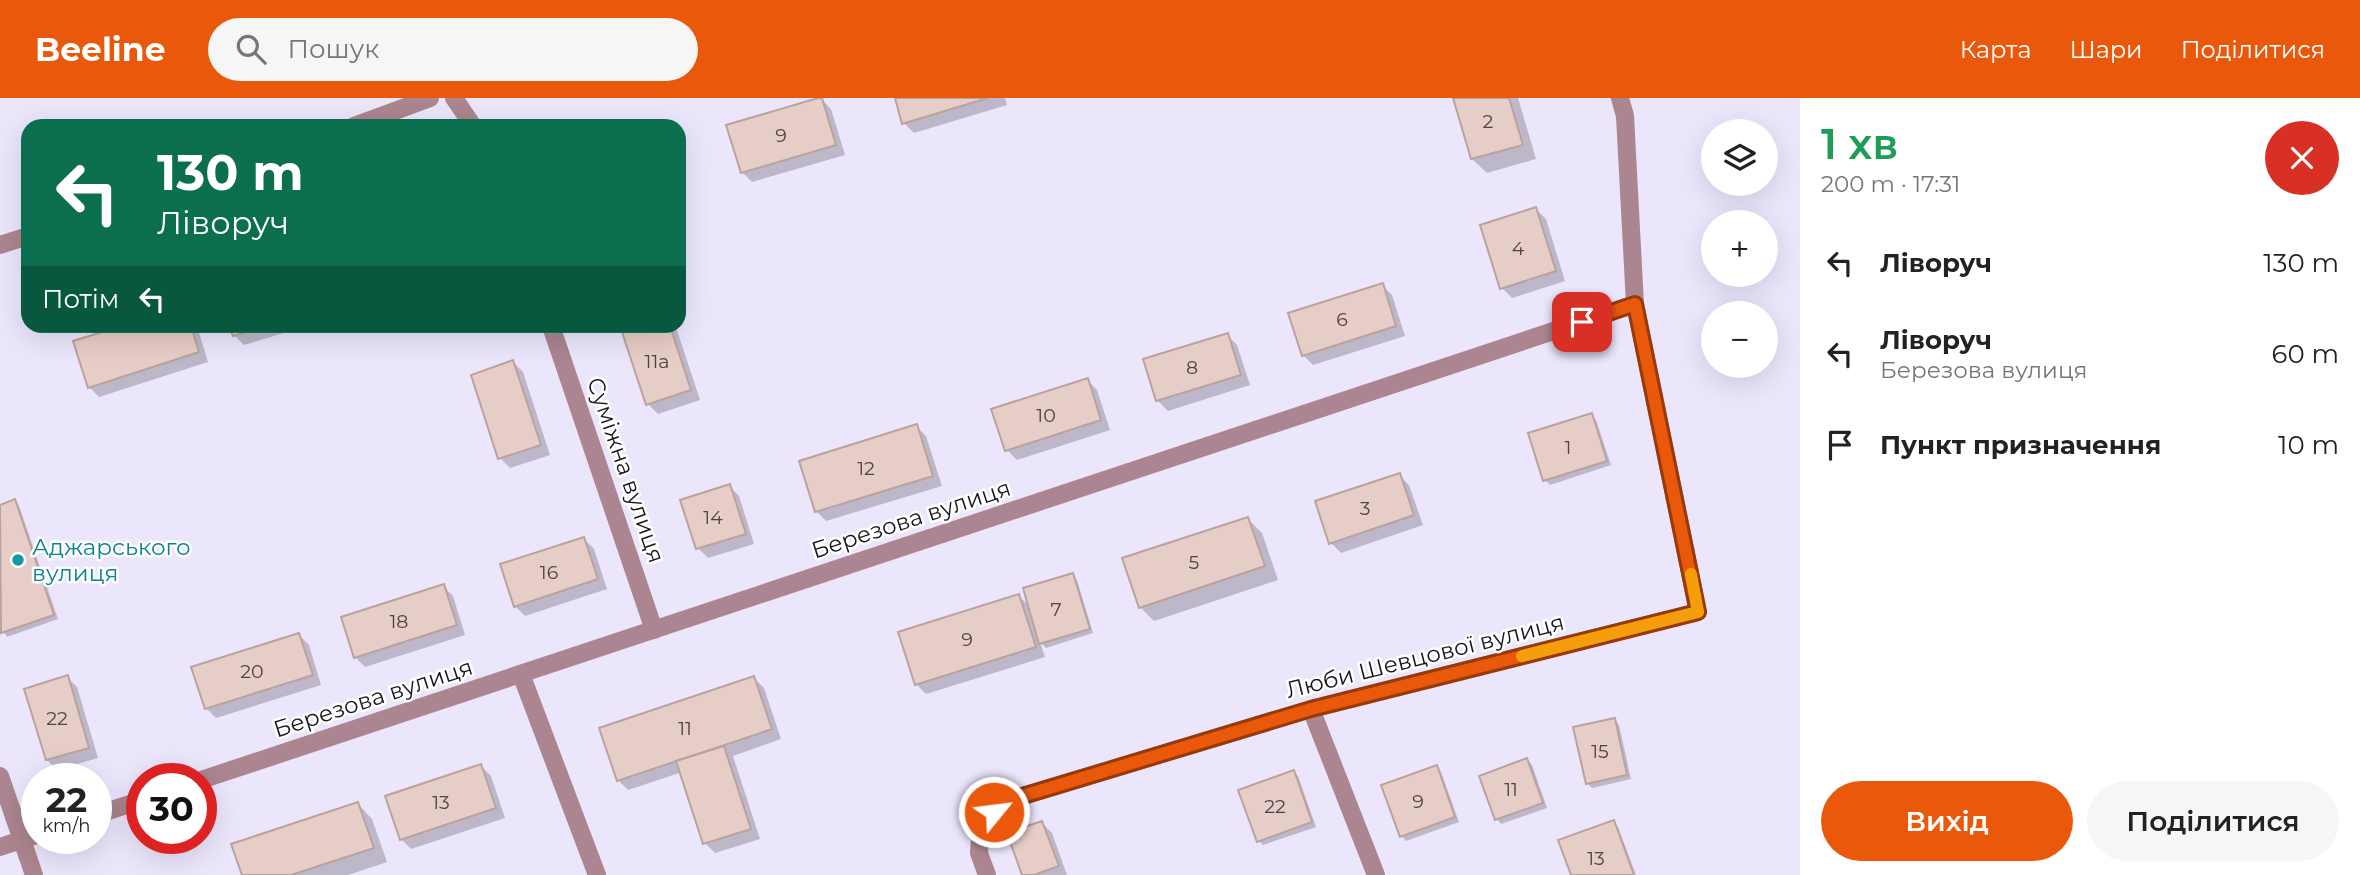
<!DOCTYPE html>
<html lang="uk">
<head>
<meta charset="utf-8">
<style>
	body { margin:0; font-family:Montserrat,sans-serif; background:#f6f6f6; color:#222; height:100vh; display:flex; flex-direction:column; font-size:26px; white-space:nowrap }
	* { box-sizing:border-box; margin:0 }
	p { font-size:23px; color:#767676 }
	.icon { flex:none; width:38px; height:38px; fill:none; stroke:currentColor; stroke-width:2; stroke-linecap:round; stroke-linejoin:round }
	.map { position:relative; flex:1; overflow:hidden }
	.drawer { display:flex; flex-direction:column; background:#fff; width:560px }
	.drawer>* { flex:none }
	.hud { position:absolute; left:21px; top:21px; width:665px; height:214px; border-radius:21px; box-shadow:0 7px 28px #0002; background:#0b6e4f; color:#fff; overflow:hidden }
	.fabs { position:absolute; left:1701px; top:21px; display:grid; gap:14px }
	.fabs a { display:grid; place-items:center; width:77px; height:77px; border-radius:50%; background:#fff; box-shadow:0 7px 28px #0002; font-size:35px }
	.speed { position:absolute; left:21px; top:665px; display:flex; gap:14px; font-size:35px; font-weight:700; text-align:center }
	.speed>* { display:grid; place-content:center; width:91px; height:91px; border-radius:50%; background:#fff; box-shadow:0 7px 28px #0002; line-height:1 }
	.speed small { font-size:18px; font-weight:400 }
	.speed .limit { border:10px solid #d22; background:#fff; color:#111 }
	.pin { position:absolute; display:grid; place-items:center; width:60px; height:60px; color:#fff; margin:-30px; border-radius:14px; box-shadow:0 4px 10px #0006 }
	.me { position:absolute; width:77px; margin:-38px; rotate:61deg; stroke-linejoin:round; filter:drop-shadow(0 0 5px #0008) }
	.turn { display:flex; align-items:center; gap:24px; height:147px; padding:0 21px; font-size:32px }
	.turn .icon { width:91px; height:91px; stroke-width:2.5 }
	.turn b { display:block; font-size:49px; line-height:60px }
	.then { display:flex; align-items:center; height:66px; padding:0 21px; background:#0003; gap:14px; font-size:26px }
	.round { display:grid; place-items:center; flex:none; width:74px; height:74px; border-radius:37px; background:#f6f6f6 }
	.head { display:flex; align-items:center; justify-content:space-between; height:119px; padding:0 21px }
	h1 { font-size:42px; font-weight:600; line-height:52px; color:#1e9e55 }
	.button { display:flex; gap:14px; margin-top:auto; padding:14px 21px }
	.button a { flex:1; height:80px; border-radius:42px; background:#ea580c; color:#fff; font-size:28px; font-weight:600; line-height:80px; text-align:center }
	.button a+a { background:#f6f6f6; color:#222 }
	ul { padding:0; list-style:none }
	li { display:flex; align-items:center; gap:21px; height:91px; padding:0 21px }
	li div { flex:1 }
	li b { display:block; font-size:26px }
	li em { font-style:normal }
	header { display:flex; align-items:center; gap:42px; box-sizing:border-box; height:98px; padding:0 35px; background:#ea580c; color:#fff }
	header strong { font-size:33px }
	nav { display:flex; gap:38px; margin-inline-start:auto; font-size:24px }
	.search { width:490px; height:63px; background:#f6f6f6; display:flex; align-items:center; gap:18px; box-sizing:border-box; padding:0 24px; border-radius:38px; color:#767676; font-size:26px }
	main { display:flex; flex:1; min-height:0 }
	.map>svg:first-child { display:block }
	.shadow { fill:#0003 }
	.building { fill:#e7cdc7; stroke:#bba29d; stroke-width:2 }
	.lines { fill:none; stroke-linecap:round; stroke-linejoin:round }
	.minor { stroke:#ab858f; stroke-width:18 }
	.route-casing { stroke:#983908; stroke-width:18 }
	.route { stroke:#ea580c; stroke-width:12 }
	.slow { stroke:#f59e0b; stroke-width:12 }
	.culture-dot { fill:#0f9aa8; stroke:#fff; stroke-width:2.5 }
	.labels { text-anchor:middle; stroke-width:5; stroke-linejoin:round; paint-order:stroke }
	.number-label { font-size:19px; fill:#4c4448 }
	.street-label { font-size:23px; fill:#19171e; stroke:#fff }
	.culture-label { font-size:23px; fill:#0d838f; stroke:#fff; text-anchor:start }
</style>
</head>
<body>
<header>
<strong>Beeline</strong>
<div class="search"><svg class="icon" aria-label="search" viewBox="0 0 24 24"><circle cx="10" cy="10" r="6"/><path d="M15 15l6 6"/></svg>Пошук</div>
<nav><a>Карта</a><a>Шари</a><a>Поділитися</a></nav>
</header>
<main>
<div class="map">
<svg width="1800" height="777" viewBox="0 0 1800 777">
	<rect width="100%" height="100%" fill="#ebe6fc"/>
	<g class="shadow">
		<path d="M 896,0 L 1005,0 L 1007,7 L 914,35 L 904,25 Z"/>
		<path d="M 1455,0 L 1518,0 L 1536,61 L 1487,75 L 1472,61 Z"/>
		<path d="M 821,1 L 831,11 L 845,57 L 752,84 L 742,74 Z"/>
		<path d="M 1536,111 L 1546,121 L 1565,183 L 1512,200 L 1502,190 Z"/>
		<path d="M 1382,187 L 1392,197 L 1405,238 L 1313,267 L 1303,257 Z"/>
		<path d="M 128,228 L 197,228 L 208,264 L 99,299 L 89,289 L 75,245 Z"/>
		<path d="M 231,228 L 307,228 L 244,247 L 234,237 Z"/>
		<path d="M 649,228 L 672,228 L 677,232 L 700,302 L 658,316 L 648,306 L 624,236 Z"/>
		<path d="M 1227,237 L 1237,247 L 1250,287 L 1168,313 L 1158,303 L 1145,262 Z"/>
		<path d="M 513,264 L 523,274 L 550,357 L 510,370 L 500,360 Z"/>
		<path d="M 1087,282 L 1097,292 L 1110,332 L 1017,362 L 1007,352 Z"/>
		<path d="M 1591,317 L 1596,322 L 1611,367 L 1550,387 L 1545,382 Z"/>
		<path d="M 916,328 L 926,338 L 942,388 L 826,423 L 816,413 Z"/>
		<path d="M 1399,377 L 1409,387 L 1423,427 L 1341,455 L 1331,445 Z"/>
		<path d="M 729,388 L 739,398 L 754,446 L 708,460 L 698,450 Z"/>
		<path d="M 15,403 L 19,408 L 58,521 L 7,539 L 0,528 L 0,408 Z"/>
		<path d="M 1248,421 L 1262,435 L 1278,482 L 1154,523 L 1140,509 Z"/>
		<path d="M 584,441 L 594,451 L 607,491 L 525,518 L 515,508 Z"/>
		<path d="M 1072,477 L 1077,482 L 1093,535 L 1046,550 L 1040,544 L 1045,559 L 926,596 L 916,586 L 1019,498 L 1030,509 Z"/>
		<path d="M 443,488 L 453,498 L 465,537 L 365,569 L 355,559 Z"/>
		<path d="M 299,537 L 309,547 L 321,587 L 216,620 L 206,610 Z"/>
		<path d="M 67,579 L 77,589 L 98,660 L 57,672 L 47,662 Z"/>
		<path d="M 754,580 L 764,590 L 781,641 L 733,658 L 760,741 L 715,755 L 705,745 L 682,674 L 628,692 L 618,682 Z"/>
		<path d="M 1614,622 L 1619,627 L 1631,681 L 1592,690 L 1587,685 Z"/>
		<path d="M 1527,662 L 1532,667 L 1547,710 L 1501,726 L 1497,721 L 1481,679 Z"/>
		<path d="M 481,668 L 491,678 L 505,720 L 411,751 L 401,741 Z"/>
		<path d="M 1436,669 L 1441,674 L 1459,724 L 1406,743 L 1402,738 Z"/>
		<path d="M 1293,674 L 1298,678 L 1316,729 L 1263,747 L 1259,743 Z"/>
		<path d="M 358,706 L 372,721 L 387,764 L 348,777 L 243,777 Z"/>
		<path d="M 1613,724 L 1618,729 L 1636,777 L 1573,777 Z"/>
		<path d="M 1042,725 L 1052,735 L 1067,777 L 1024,777 Z"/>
	</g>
	<g class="building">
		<path d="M 818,0 L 822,0 L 836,47 L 741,75 L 726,27 Z"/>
		<path d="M 895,0 L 988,0 L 902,26 Z"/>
		<path d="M 1453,0 L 1509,0 L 1523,47 L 1471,61 Z"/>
		<path d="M 1536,109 L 1556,173 L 1500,191 L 1480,127 Z"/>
		<path d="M 1383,185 L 1396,228 L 1302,258 L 1288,215 Z"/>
		<path d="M 122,228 L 191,228 L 199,254 L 88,290 L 73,243 Z"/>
		<path d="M 229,228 L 266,228 L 233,238 Z"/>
		<path d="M 643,228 L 670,228 L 691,292 L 646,307 L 622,234 Z"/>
		<path d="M 1228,235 L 1241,277 L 1156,303 L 1143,261 Z"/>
		<path d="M 513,262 L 541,347 L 498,361 L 471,277 Z"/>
		<path d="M 1088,280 L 1101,322 L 1005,353 L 991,311 Z"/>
		<path d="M 1592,315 L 1607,363 L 1543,383 L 1528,335 Z"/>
		<path d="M 917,326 L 933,378 L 815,414 L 799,363 Z"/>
		<path d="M 1400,375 L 1414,417 L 1329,446 L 1315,403 Z"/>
		<path d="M 730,386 L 746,436 L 696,451 L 680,402 Z"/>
		<path d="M 15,401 L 54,517 L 1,535 L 0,407 Z"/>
		<path d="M 1248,419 L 1265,468 L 1139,510 L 1122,460 Z"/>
		<path d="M 584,439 L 598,481 L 514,509 L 500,466 Z"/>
		<path d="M 1073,475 L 1090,531 L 1039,546 L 1023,490 Z"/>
		<path d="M 444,486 L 457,527 L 354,560 L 341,519 Z"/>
		<path d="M 1019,496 L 1036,549 L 915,587 L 898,534 Z"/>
		<path d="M 299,535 L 313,577 L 205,611 L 191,569 Z"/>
		<path d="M 68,577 L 89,650 L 46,662 L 24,591 Z"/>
		<path d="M 754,578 L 772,631 L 617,683 L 599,630 Z"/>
		<path d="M 1615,620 L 1627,677 L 1586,686 L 1573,629 Z"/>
		<path d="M 724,648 L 751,731 L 703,746 L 676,663 Z"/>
		<path d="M 1527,660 L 1543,705 L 1495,722 L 1479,678 Z"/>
		<path d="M 481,666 L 496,710 L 400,742 L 385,698 Z"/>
		<path d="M 1437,667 L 1455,719 L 1400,739 L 1381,687 Z"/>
		<path d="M 1294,672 L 1312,724 L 1257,744 L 1238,692 Z"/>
		<path d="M 358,704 L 374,750 L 291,777 L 242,777 L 231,746 Z"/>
		<path d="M 1614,722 L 1634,777 L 1571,777 L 1558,742 Z"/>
		<path d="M 1042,723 L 1059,768 L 1034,777 L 1022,777 L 1007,735 Z"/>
	</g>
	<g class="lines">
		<g class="minor">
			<path d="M 454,0 L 473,28"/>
			<path d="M 354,28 L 430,0"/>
			<path d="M 0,147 L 28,138"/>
			<path d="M 551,228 L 654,532"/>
			<path d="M 521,576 L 597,777"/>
			<path d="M 1311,611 L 1376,777"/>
			<path d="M 0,678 L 34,777"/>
			<path d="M 201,682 L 1635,206"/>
			<path d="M 96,717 L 142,702"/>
			<path d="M 0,749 L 37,737"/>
			<path d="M 987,777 L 979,755 L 981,725 L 1006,703 L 1311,611 L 1698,514 L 1635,206 L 1625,18 L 1620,0"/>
		</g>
	</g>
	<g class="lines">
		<g class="route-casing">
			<path id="route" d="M 994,714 L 1006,703 L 1311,611 L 1698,514 L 1635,206 L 1582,224"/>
		</g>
		<use href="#route" class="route"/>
		<path class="slow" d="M 1522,558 L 1698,514 L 1691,476"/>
	</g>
	<circle class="culture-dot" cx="18" cy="462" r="7"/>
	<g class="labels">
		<g class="number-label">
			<text x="1488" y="30">2</text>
			<text x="781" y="44">9</text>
			<text x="1518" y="157">4</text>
			<text x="1342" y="228">6</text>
			<text x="657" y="270">11а</text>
			<text x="1192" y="276">8</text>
			<text x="1046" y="324">10</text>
			<text x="1568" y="356">1</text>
			<text x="866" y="377">12</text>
			<text x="1365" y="417">3</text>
			<text x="713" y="426">14</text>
			<text x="1194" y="471">5</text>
			<text x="549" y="481">16</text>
			<text x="1056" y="518">7</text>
			<text x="399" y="530">18</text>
			<text x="967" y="548">9</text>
			<text x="252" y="580">20</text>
			<text x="57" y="627">22</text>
			<text x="685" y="637">11</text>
			<text x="1600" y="660">15</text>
			<text x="1511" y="698">11</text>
			<text x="1418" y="710">9</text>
			<text x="441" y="711">13</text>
			<text x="1275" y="715">22</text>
			<text x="1596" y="767">13</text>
		</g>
		<g class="street-label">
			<text transform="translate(626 372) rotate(71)" y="8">Суміжна вулиця</text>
			<text transform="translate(911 421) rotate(-18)" y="8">Березова вулиця</text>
			<text transform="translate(1425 558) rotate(-14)" y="8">Люби Шевцової вулиця</text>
			<text transform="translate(373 600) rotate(-18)" y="8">Березова вулиця</text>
		</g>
		<g class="culture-label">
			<text x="32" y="457">Аджарського<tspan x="32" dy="26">вулиця</tspan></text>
		</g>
	</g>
</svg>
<div class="fabs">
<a><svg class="icon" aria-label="layers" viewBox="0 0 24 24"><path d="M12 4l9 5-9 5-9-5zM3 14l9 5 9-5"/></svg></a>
<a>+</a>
<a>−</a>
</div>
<div class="speed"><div>22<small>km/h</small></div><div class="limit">30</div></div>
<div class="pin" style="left:1582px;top:224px;background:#d93025"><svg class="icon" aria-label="arrive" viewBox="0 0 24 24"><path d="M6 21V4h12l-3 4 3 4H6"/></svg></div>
<svg class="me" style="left:994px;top:714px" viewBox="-20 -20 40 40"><circle r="17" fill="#ea580c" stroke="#fff" stroke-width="3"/><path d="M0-11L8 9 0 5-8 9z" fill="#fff"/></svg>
<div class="hud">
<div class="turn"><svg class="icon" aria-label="left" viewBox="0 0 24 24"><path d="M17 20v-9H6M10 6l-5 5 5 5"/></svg><div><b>130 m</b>Ліворуч</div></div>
<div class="then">Потім<svg class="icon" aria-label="left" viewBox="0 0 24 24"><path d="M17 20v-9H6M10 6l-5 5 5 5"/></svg></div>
</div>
</div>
<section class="drawer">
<div class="head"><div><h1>1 хв</h1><p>200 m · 17:31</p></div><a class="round" style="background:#d93025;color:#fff"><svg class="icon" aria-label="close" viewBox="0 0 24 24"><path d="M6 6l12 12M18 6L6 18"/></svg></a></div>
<ul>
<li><svg class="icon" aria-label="left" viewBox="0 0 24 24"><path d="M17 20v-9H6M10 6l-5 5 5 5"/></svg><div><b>Ліворуч</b></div><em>130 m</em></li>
<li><svg class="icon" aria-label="left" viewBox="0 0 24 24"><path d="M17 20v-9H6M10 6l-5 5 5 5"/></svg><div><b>Ліворуч</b><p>Березова вулиця</p></div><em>60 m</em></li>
<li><svg class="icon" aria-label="arrive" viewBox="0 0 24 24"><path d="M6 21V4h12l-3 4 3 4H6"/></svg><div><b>Пункт призначення</b></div><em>10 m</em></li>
</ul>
<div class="button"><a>Вихід</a><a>Поділитися</a></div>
</section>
</main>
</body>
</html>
